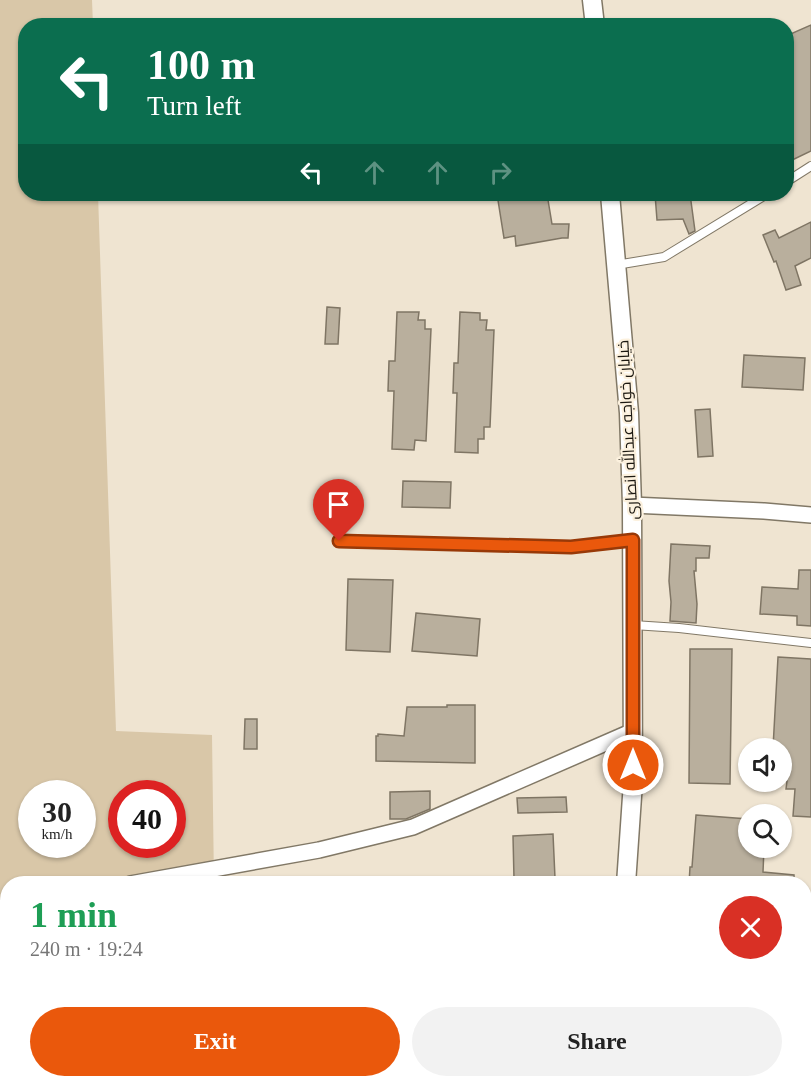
<!DOCTYPE html>
<html lang="en">
<head>
<meta charset="utf-8">
<style>
	body { margin:0; font-family:"Times New Roman",Cairo,serif; background:#f2f2f2; color:#222; height:100vh; display:flex; flex-direction:column; font-size:22px; white-space:nowrap }
	* { box-sizing:border-box; margin:0 }
	p { font-size:20px; color:#767676 }
	.icon { flex:none; width:33px; height:33px; fill:none; stroke:currentColor; stroke-width:2; stroke-linecap:round; stroke-linejoin:round }
	.map { position:relative; flex:1; overflow:hidden }
	.side { position:absolute; left:0px; top:876px; width:812px; height:212px; display:flex; flex-direction:column; background:#fff; border-radius:24px 24px 0 0; box-shadow:0 2px 4px #0004 }
	.side>* { flex:none }
	.top-card { position:absolute; left:18px; top:18px; width:776px; height:183px; border-radius:24px; box-shadow:0 2px 4px #0004; background:#0b6e4f; color:#fff; overflow:hidden }
	.tools { position:absolute; left:738px; top:738px; display:grid; gap:12px }
	.tools a { display:grid; place-items:center; width:54px; height:54px; border-radius:50%; background:#fff; box-shadow:0 2px 4px #0004; font-size:30px }
	.speed { position:absolute; left:18px; top:780px; display:flex; gap:12px; font-size:30px; font-weight:700; text-align:center }
	.speed>* { display:grid; place-content:center; width:78px; height:78px; border-radius:50%; background:#fff; box-shadow:0 2px 4px #0004; line-height:1 }
	.speed small { font-size:15px; font-weight:400 }
	.speed .limit { border:9px solid #d22; background:#fff; color:#111 }
	.pin { position:absolute; display:grid; place-items:center; width:51px; height:51px; color:#fff; margin:-62px -26px; border-radius:50% 50% 50% 0; rotate:-45deg; box-shadow:0 0 6px #0007 }
	.pin .icon { rotate:45deg }
	.me { position:absolute; width:66px; margin:-33px; rotate:0deg; stroke-linejoin:round; filter:drop-shadow(0 0 4px #0008) }
	.turn { display:flex; align-items:center; gap:21px; height:126px; padding:0 30px; font-size:27px }
	.turn .icon { width:78px; height:78px; stroke-width:2.5 }
	.turn b { display:block; font-size:42px; line-height:51px }
	.lanes { display:flex; align-items:center; height:57px; padding:0 30px; background:#0003; justify-content:center; gap:30px; direction:ltr }
	.lanes .off { opacity:.35 }
	.round { display:grid; place-items:center; flex:none; width:63px; height:63px; border-radius:32px; background:#f2f2f2 }
	.summary { display:flex; align-items:center; justify-content:space-between; height:102px; padding:0 30px }
	h1 { font-size:36px; font-weight:800; line-height:45px; color:#1e9e55 }
	.cta { display:flex; gap:12px; margin-top:auto; padding:12px 30px }
	.cta a { flex:1; height:69px; border-radius:36px; background:#ea580c; color:#fff; font-size:24px; font-weight:800; line-height:69px; text-align:center }
	.cta a+a { background:#f2f2f2; color:#222 }
	.map>svg:first-child { display:block }
	.green { fill:#d9c7a8; fill-rule:evenodd }
	.building { fill:#b9af9d; stroke:#7f7564; stroke-width:1.5 }
	.lines { fill:none; stroke-linecap:round; stroke-linejoin:round }
	.service-casing { stroke:#817866; stroke-width:10 }
	.minor-casing { stroke:#817866; stroke-width:18 }
	.tertiary-casing { stroke:#817866; stroke-width:21 }
	.service { stroke:#fff; stroke-width:8 }
	.minor { stroke:#fff; stroke-width:15 }
	.tertiary { stroke:#fff; stroke-width:18 }
	.route-casing { stroke:#983908; stroke-width:15 }
	.route { stroke:#ea580c; stroke-width:10 }
	.labels { text-anchor:middle; stroke-width:4.5; stroke-linejoin:round; paint-order:stroke }
	.street-label { font-size:16px; fill:#1c1811; stroke:#fcf1de }
</style>
</head>
<body>
<div class="map">
<svg width="811" height="1087" viewBox="0 0 811 1087">
	<rect width="100%" height="100%" fill="#efe4d1"/>
	<path class="green" d="M 0,0 L 92,0 L 93,25 L 26,26 L 26,194 L 98,194 L 116,731 L 212,735 L 214,883 L 8,884 L 7,1026 L 0,1027 ZM 32,794 L 82,794 L 82,844 L 32,844 ZM 122,794 L 172,794 L 172,844 L 122,844 Z"/>
	<g class="building">
		<path d="M 811,25 L 811,151 L 786,163 L 786,36 Z"/>
		<path d="M 497,194 L 547,194 L 552,224 L 569,224 L 568,238 L 562,238 L 516,246 L 515,236 L 504,238 Z"/>
		<path d="M 655,194 L 690,194 L 695,231 L 689,234 L 683,219 L 657,220 Z"/>
		<path d="M 811,222 L 811,258 L 795,266 L 801,285 L 786,290 L 776,261 L 774,262 L 763,235 L 775,230 L 779,238 Z"/>
		<path d="M 327,307 L 340,308 L 338,344 L 325,344 Z"/>
		<path d="M 397,312 L 419,312 L 418,320 L 425,320 L 425,329 L 431,329 L 426,441 L 415,440 L 414,450 L 392,449 L 394,391 L 388,391 L 389,361 L 395,361 Z"/>
		<path d="M 460,312 L 480,313 L 480,320 L 487,320 L 486,330 L 494,330 L 490,427 L 484,427 L 484,439 L 478,439 L 478,453 L 455,452 L 457,393 L 453,393 L 454,363 L 458,363 Z"/>
		<path d="M 744,355 L 805,358 L 803,390 L 742,387 Z"/>
		<path d="M 710,409 L 713,456 L 698,457 L 695,410 Z"/>
		<path d="M 403,481 L 451,482 L 450,508 L 402,507 Z"/>
		<path d="M 671,544 L 710,546 L 709,558 L 696,558 L 696,571 L 694,571 L 697,604 L 696,623 L 670,621 L 671,602 L 669,581 Z"/>
		<path d="M 799,570 L 811,570 L 811,626 L 797,625 L 797,616 L 760,614 L 762,587 L 798,589 Z"/>
		<path d="M 348,579 L 393,580 L 390,652 L 346,650 Z"/>
		<path d="M 416,613 L 480,619 L 477,656 L 412,651 Z"/>
		<path d="M 690,649 L 732,649 L 730,784 L 689,783 Z"/>
		<path d="M 778,657 L 811,659 L 811,817 L 793,816 L 795,789 L 786,789 L 787,781 L 782,781 L 782,748 L 773,748 Z"/>
		<path d="M 447,705 L 475,705 L 475,763 L 376,761 L 376,736 L 378,736 L 378,734 L 404,736 L 407,707 L 447,707 Z"/>
		<path d="M 245,719 L 257,719 L 257,749 L 244,749 Z"/>
		<path d="M 430,791 L 430,809 L 406,819 L 390,819 L 390,792 Z"/>
		<path d="M 566,797 L 567,812 L 518,813 L 517,798 Z"/>
		<path d="M 696,815 L 748,819 L 748,848 L 764,848 L 763,872 L 794,875 L 794,884 L 689,884 L 690,867 L 692,867 Z"/>
		<path d="M 553,834 L 555,878 L 514,879 L 513,836 Z"/>
	</g>
	<g class="lines">
		<g class="service-casing">
			<g id="service">
				<path d="M 786,182 L 811,166"/>
				<path d="M 616,265 L 664,257 L 767,194"/>
				<path d="M 338,541 L 571,547 L 631,540"/>
				<path d="M 633,625 L 679,628 L 811,643"/>
			</g>
		</g>
		<g class="minor-casing">
			<g id="minor">
				<path d="M 632,505 L 764,511 L 811,515"/>
				<path d="M 130,884 L 319,850 L 413,827 L 633,731"/>
				<path d="M 5,907 L 8,919"/>
				<path d="M 804,983 L 811,981"/>
				<path d="M 118,1080 L 119,1087"/>
				<path d="M 290,1080 L 291,1087"/>
				<path d="M 7,1087 L 8,1007"/>
				<path d="M 236,1087 L 280,1080"/>
			</g>
		</g>
		<g class="tertiary-casing">
			<g id="tertiary">
				<path d="M 592,0 L 595,26"/>
				<path d="M 610,194 L 629,413 L 632,505 L 633,782 L 626,884"/>
				<path d="M 612,1087 L 613,1080"/>
			</g>
		</g>
		<use href="#service" class="service"/>
		<use href="#minor" class="minor"/>
		<use href="#tertiary" class="tertiary"/>
	</g>
	<g class="lines">
		<g class="route-casing">
			<path id="route" d="M 339,541 L 571,547 L 633,540 L 633,765"/>
		</g>
		<use href="#route" class="route"/>
	</g>
	<g class="labels">
		<g class="street-label">
			<text transform="translate(627 430) rotate(-93)" y="6">خیابان خواجه عبدالله انصاری</text>
		</g>
	</g>
</svg>
<div class="tools">
<a><svg class="icon" aria-label="sound" viewBox="0 0 24 24"><path d="M4 9h4l5-4v14l-5-4H4zM17 9q2 3 0 6"/></svg></a>
<a><svg class="icon" aria-label="search" viewBox="0 0 24 24"><circle cx="10" cy="10" r="6"/><path d="M15 15l6 6"/></svg></a>
</div>
<div class="speed"><div>30<small>km/h</small></div><div class="limit">40</div></div>
<div class="pin" style="left:339px;top:541px;background:#d93025"><svg class="icon" aria-label="arrive" viewBox="0 0 24 24"><path d="M6 21V4h12l-3 4 3 4H6"/></svg></div>
<svg class="me" style="left:633px;top:765px" viewBox="-20 -20 40 40"><circle r="17" fill="#ea580c" stroke="#fff" stroke-width="3"/><path d="M0-11L8 9 0 5-8 9z" fill="#fff"/></svg>
<div class="top-card">
<div class="turn"><svg class="icon" aria-label="left" viewBox="0 0 24 24"><path d="M17 20v-9H6M10 6l-5 5 5 5"/></svg><div><b>100 m</b>Turn left</div></div>
<div class="lanes"><svg class="icon" aria-label="left" viewBox="0 0 24 24"><path d="M17 20v-9H6M10 6l-5 5 5 5"/></svg><svg class="icon off" aria-label="ahead" viewBox="0 0 24 24"><path d="M12 20V5M6 11l6-6 6 6"/></svg><svg class="icon off" aria-label="ahead" viewBox="0 0 24 24"><path d="M12 20V5M6 11l6-6 6 6"/></svg><svg class="icon off" aria-label="right" viewBox="0 0 24 24"><path d="M7 20v-9h11M14 6l5 5-5 5"/></svg></div>
</div>
<section class="side">
<div class="summary"><div><h1>1 min</h1><p>240 m · 19:24</p></div><a class="round" style="background:#d93025;color:#fff"><svg class="icon" aria-label="close" viewBox="0 0 24 24"><path d="M6 6l12 12M18 6L6 18"/></svg></a></div>
<div class="cta"><a>Exit</a><a>Share</a></div>
</section>
</div>
</body>
</html>
